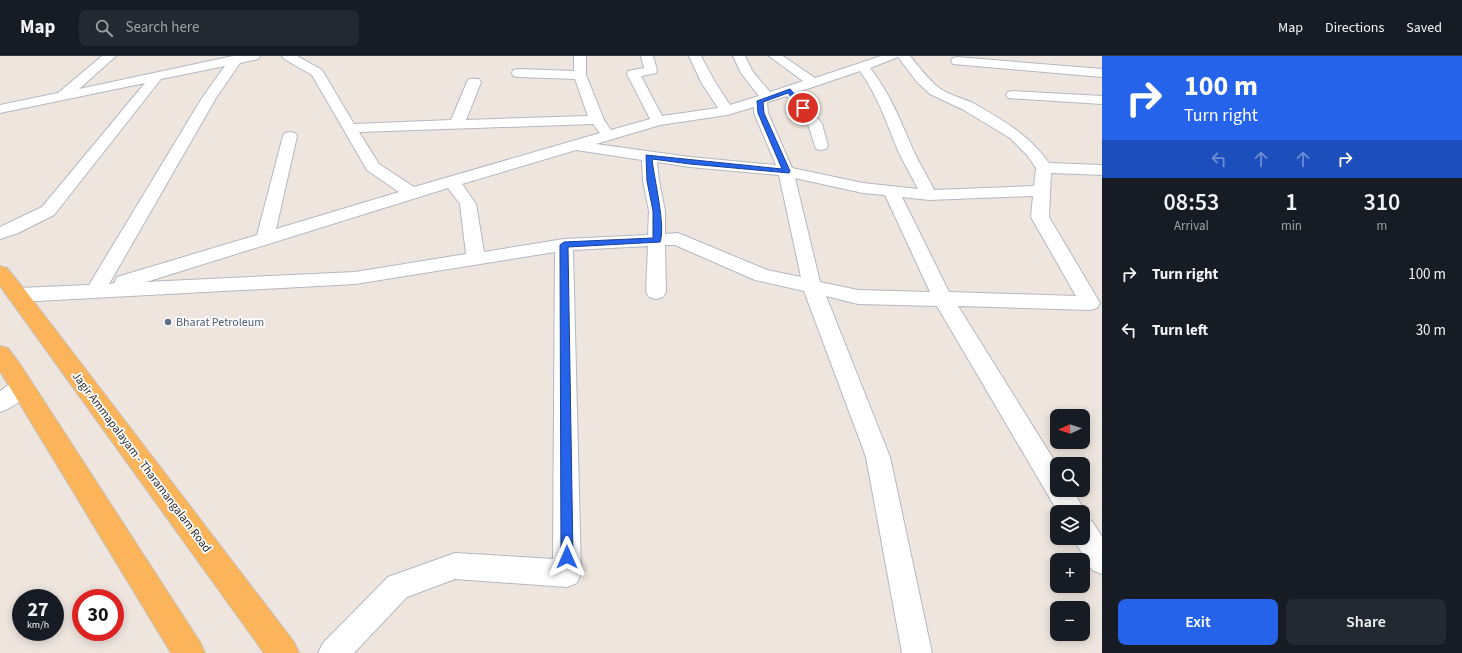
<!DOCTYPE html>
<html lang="en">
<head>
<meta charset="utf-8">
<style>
	body { margin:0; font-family:"Source Sans 3",sans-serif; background:#242831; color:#f1f3f6; height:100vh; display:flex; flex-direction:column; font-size:15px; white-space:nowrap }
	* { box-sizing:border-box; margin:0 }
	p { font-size:13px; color:#9ea1a6 }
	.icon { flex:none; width:22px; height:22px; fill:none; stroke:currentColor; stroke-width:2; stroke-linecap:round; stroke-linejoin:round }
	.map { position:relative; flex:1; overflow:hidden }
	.details { display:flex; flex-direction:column; background:#171b24; width:360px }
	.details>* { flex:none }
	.top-card { background:#2563eb; color:#fff; overflow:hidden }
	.needle { width:26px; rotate:266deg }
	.fabs { position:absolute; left:1050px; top:353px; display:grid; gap:8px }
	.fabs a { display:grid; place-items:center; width:40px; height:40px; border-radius:8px; background:#171b24; box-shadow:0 2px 10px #0003; font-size:20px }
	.speed { position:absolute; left:12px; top:533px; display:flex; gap:8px; font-size:20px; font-weight:700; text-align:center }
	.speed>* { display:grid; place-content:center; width:52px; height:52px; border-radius:50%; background:#171b24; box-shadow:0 2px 10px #0003; line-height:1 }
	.speed small { font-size:10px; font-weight:400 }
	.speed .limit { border:6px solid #d22; background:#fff; color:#111 }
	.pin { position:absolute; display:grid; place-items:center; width:34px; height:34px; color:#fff; margin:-17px; border:2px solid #fff; border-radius:50%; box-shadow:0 1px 4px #0007 }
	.me { position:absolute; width:44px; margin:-22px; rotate:0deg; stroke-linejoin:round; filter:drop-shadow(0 0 3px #0008) }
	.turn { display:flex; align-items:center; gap:14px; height:84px; padding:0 16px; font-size:18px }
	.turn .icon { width:52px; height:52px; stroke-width:2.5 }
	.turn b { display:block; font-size:28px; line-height:34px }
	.lanes { display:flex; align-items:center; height:38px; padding:0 16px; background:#0003; justify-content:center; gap:20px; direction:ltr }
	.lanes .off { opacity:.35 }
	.eta { display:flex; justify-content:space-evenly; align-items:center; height:68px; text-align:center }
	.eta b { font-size:24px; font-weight:600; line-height:28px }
	.cta { display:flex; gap:8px; margin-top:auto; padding:8px 16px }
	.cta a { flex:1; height:46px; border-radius:8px; background:#2563eb; color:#fff; font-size:16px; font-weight:600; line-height:46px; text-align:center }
	.cta a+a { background:#242831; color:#f1f3f6 }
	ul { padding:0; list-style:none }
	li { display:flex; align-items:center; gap:12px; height:56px; padding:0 16px }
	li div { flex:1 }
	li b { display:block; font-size:15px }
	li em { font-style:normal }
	header { display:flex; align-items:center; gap:24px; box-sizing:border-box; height:56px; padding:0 20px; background:#171b24; border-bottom:1px solid #363941 }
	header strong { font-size:19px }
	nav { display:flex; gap:22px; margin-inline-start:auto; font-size:14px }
	.search { width:280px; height:36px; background:#242831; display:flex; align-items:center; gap:10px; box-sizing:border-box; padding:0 14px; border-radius:8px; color:#9ea1a6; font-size:15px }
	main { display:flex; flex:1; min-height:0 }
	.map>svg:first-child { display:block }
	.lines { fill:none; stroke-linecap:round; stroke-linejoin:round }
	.minor-casing { stroke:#b3b8c1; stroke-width:2 }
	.primary-casing { stroke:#c4c4c4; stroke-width:2 }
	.minor { fill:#fff; fill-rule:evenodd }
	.primary { fill:#fbb459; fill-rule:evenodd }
	.route { fill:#2563eb; stroke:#184099 }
	.service-dot { fill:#5c6f8a; stroke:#fff; stroke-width:1.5 }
	.labels { text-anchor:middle; stroke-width:3.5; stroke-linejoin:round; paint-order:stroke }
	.service-label { font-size:12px; fill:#4e5e75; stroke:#fff; text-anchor:start }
	.street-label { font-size:12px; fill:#2d2d2d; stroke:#fff }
</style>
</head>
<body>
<header>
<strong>Map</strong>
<div class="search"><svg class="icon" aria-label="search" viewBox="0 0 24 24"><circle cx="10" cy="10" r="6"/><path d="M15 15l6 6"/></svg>Search here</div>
<nav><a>Map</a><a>Directions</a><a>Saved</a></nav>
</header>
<main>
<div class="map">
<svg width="1102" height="597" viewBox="0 0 1102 597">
	<rect width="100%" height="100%" fill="#efe5df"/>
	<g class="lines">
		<g class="minor-casing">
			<g id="minor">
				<path d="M 102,0 L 116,0 L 79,33 L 233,0 L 260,0 L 258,3 L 240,7 L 216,42 L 109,228 L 115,227 L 115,226 L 117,221 L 257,179 L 283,80 L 285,77 L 290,76 L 295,77 L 297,80 L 276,173 L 399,136 L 367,114 L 312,19 L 284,3 L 282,0 L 297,0 L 322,14 L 354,68 L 451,64 L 467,26 L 469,23 L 479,23 L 481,26 L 466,64 L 588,60 L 575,23 L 518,21 L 513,20 L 512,17 L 513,14 L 518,13 L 574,15 L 574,0 L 586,0 L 586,19 L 604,64 L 611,74 L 650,63 L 627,18 L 628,15 L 644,12 L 641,0 L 653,0 L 657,14 L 656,17 L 641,20 L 662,60 L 718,52 L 701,26 L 689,0 L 701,0 L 715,26 L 730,49 L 759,40 L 741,17 L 733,0 L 745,0 L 753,16 L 770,36 L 803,25 L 769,0 L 783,0 L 815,22 L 881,0 L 910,0 C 919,11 928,23 939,32 C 949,39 962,42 973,47 C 1003,64 1029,79 1049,107 L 1102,109 L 1102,119 L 1051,117 L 1049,161 L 1100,247 L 1097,252 L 1090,254 L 958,250 L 1057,409 L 1057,434 L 1073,434 L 1085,456 L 1083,460 L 1083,456 L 1058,456 L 937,250 L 858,248 L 826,240 L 890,401 L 932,597 L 902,597 L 866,401 L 804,235 L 755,224 L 675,189 L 665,189 L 666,236 L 663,241 L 656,243 L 649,241 L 646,236 L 648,190 L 573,194 L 581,517 L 577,527 L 567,531 L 455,523 L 407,541 L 354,597 L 318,597 L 323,587 L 388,521 L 455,497 L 553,503 L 555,196 L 355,228 L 18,246 L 11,244 L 8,239 L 11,234 L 18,232 L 89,229 L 202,42 L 225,10 L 161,23 L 54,159 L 18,177 L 0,183 L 0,171 L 42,151 L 145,27 L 0,57 L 0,49 L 58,37 ZM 898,1 L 917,26 L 930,38 L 962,53 L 1010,82 L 1027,99 L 1036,112 L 1034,130 L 934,134 C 928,121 920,109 914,96 C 901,66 890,37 870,12 ZM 860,15 C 878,40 887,68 899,97 C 905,109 912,121 918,133 L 863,127 L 792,112 L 768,57 L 767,46 L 787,40 L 808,68 L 816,93 L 821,94 L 826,93 L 828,90 L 822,68 L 798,36 ZM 754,51 L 754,57 L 776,109 L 690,101 L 596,88 L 660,69 L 727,59 ZM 593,68 L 600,77 L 414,131 L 379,108 L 359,76 ZM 576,94 L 642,104 L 643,125 L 649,155 L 648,179 L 564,183 L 484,196 L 476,148 L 462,128 ZM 657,106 L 690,111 L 779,119 L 801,221 L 767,214 L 683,179 L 677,177 L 665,178 L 665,155 L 659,125 ZM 795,122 L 863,137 L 885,139 L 930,236 L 858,234 L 820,226 ZM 448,132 L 460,148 L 466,198 L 355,216 L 146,226 ZM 1033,140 L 1031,161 L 1076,240 L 949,236 L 902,141 L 929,144 Z"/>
				<path d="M 957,1 L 1102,13 L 1102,21 L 953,8 L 951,5 L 953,2 Z"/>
				<path d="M 1013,35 L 1102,40 L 1102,48 L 1008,42 L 1006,39 L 1008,36 Z"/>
				<path d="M 22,322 L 30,325 L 33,331 C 27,342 12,352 0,356 L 0,335 L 14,325 Z"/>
				<path d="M 1083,462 L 1092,465 L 1102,481 L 1102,518 L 1092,514 L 1073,482 L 1083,482 Z"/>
			</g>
		</g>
		<g class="primary-casing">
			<g id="primary">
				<path d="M 0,210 L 7,212 L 25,234 L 294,586 L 299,597 L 264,597 L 0,230 Z"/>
				<path d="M 0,290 L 8,292 L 20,308 L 200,586 L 205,597 L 171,597 L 0,315 Z"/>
			</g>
		</g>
		<use href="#minor" class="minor"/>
		<use href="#primary" class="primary"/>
	</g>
	<path class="route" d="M 790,33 L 805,50 L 805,53 L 801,53 L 788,37 L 763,46 L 764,57 L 790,115 L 789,117 L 690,108 L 652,103 C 654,122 666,171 660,186 L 568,191 L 573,501 L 571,505 L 567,507 L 563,505 L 561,501 L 560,189 L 564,186 L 653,182 L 653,155 L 647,125 L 646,99 L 782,113 L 758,57 L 757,45 Z"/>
	<circle class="service-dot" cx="168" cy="266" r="4"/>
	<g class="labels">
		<g class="service-label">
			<text x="176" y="270">Bharat Petroleum</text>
		</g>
		<g class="street-label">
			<text transform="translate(142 406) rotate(53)" y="4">Jagir Ammapalayam - Tharamangalam Road</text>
		</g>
	</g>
</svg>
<div class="fabs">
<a><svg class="needle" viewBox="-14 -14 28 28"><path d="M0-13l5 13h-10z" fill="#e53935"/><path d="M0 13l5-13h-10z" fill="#9ea1a6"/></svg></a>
<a><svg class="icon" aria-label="search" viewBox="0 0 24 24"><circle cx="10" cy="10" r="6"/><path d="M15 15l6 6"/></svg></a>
<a><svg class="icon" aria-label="layers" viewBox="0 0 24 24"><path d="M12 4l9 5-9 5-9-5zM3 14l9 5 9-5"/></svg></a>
<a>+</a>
<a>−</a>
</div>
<div class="speed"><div>27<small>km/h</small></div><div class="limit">30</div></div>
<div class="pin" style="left:803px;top:52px;background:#d93025"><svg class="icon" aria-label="arrive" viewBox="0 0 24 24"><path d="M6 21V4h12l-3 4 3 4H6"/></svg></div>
<svg class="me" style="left:567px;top:501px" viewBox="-20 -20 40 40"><path d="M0-17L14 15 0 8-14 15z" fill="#2563eb" stroke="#fff" stroke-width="4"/></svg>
</div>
<section class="details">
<div class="top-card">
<div class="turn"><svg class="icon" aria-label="right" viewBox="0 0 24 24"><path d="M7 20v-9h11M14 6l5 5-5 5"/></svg><div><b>100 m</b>Turn right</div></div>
<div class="lanes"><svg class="icon off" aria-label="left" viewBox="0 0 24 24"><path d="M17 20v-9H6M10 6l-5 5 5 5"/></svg><svg class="icon off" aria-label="ahead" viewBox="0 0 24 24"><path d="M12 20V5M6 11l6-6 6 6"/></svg><svg class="icon off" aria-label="ahead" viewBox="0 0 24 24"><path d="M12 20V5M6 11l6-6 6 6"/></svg><svg class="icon" aria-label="right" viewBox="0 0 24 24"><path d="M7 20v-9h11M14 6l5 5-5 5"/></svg></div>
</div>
<div class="eta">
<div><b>08:53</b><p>Arrival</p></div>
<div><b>1</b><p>min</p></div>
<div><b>310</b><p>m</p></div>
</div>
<ul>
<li><svg class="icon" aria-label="right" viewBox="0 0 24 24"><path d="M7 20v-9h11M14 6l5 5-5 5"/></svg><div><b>Turn right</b></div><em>100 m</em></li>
<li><svg class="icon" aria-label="left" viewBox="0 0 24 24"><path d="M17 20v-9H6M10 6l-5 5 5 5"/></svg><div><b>Turn left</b></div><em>30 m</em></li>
</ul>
<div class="cta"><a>Exit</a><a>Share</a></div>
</section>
</main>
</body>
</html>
